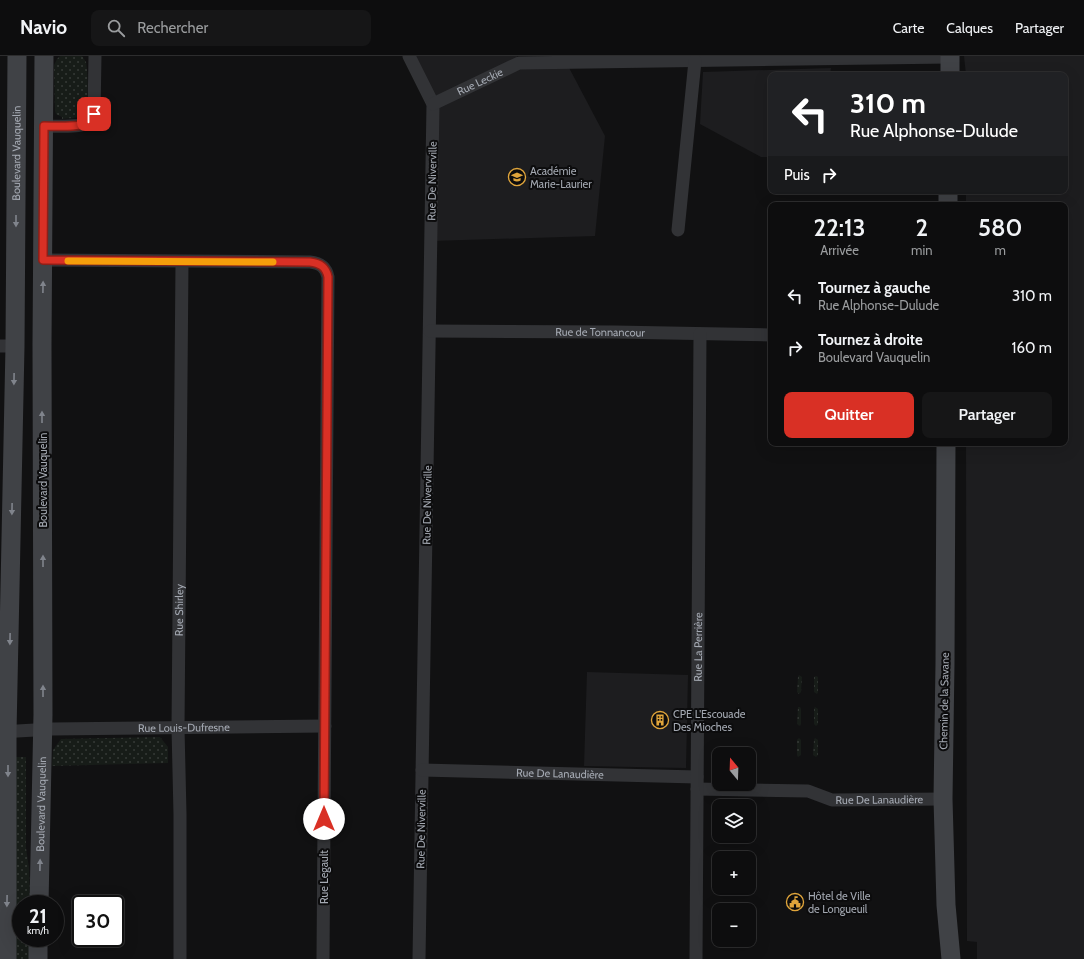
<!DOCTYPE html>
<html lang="fr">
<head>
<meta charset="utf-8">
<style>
	body { margin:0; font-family:Cabin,sans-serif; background:#161617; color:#f1f3f6; height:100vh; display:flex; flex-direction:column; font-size:15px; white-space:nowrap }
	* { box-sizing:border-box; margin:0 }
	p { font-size:13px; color:#9a9c9e }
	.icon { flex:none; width:22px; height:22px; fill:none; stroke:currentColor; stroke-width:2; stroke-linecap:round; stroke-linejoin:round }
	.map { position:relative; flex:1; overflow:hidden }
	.drawer { position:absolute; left:768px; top:146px; width:300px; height:244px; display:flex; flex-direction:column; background:#0d0d0e; border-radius:8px; box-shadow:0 4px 16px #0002,0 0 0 1px #2d2d2e }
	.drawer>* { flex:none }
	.hud { position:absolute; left:768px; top:16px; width:300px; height:122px; border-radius:8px; box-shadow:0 4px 16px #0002,0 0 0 1px #2d2d2e; background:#202124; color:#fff; overflow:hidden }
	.needle { width:26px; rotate:341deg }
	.buttons { position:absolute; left:712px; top:691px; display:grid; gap:8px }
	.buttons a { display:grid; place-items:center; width:44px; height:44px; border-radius:8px; background:#0d0d0e; box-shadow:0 4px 16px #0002,0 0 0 1px #2d2d2e; font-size:20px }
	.speed { position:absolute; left:12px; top:839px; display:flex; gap:8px; font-size:20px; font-weight:700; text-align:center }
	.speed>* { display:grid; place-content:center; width:52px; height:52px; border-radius:50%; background:#0d0d0e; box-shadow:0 4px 16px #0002,0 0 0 1px #2d2d2e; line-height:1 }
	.speed small { font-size:10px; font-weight:400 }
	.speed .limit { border:2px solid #111; border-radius:6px; background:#fff; color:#111 }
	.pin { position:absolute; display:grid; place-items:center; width:34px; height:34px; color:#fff; margin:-17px; border-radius:8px; box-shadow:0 2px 6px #0006 }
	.me { position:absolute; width:44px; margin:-22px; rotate:0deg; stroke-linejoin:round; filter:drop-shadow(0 0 3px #0008) }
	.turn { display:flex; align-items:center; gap:14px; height:84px; padding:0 16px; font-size:18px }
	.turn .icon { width:52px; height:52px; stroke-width:2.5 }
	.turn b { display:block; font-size:28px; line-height:34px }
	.then { display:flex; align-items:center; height:38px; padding:0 16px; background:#0003; gap:8px; font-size:15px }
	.eta { display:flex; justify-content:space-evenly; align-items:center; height:68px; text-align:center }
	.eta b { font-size:24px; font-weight:600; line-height:28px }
	.button { display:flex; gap:8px; margin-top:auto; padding:8px 16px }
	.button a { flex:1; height:46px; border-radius:8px; background:#d93025; color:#fff; font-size:16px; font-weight:600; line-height:46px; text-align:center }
	.button a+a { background:#161617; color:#f1f3f6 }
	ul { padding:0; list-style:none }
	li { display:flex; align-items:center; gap:12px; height:52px; padding:0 16px }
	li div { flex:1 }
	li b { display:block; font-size:15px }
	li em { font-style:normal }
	header { display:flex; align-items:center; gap:24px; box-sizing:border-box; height:56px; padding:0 20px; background:#0d0d0e; border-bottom:1px solid #2d2d2e }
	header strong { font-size:19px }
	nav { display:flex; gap:22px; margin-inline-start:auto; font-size:14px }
	.search { width:280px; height:36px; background:#161617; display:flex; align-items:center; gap:10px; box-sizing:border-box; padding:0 14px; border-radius:8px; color:#9a9c9e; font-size:15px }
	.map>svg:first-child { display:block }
	.built { fill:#1d1d1f }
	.grass { fill:url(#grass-dots) }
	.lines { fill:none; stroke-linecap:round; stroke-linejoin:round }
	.street { stroke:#323336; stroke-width:13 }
	.secondary { stroke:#404246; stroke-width:19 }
	.oneway { fill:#80848c }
	.route-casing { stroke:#8d1f18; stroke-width:10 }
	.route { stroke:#d93025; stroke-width:7 }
	.slow { stroke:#f59e0b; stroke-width:7 }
	.labels { text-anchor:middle; stroke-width:4; stroke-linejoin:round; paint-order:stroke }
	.street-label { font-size:11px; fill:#a3a8b1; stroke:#0c0c0d }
	.poi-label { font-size:11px; fill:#a3a8b1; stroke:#0c0c0d; text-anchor:start }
</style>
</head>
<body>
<header>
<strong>Navio</strong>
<div class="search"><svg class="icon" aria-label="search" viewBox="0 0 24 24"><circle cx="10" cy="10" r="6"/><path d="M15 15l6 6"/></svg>Rechercher</div>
<nav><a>Carte</a><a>Calques</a><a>Partager</a></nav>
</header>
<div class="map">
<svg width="1084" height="903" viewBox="0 0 1084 903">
	<defs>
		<pattern id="grass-dots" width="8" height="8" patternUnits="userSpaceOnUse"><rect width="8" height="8" fill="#171c18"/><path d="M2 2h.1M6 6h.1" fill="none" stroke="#363a37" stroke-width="1.8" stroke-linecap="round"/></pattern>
	</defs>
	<rect width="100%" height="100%" fill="#111112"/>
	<g class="built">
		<path d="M 409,0 L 517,0 L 518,7 L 566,6 L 605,80 L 595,180 L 431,185 L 433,48 Z"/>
		<path d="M 964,0 L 1084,0 L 1084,903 L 977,903 L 977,886 L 967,885 L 966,387 L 1065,387 L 1065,149 L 966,149 L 966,135 L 1065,135 L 1065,19 L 966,19 Z"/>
		<path d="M 831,12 L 830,19 L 771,19 L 771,101 L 761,101 L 700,68 L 703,16 Z"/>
		<path d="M 587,616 L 688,619 L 686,712 L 584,710 Z"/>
	</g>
	<g class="grass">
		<path d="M 60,0 L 82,0 L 86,6 C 88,18 90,51 81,59 C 76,63 69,62 62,63 L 62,61 L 56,58 L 55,55 L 54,9 L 57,3 Z"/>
		<path d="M 799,619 L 802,621 L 801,636 L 799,638 L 797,636 L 798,621 Z"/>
		<path d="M 816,620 L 818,621 L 818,636 L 817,638 L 814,636 L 814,621 Z"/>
		<path d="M 798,651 L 800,651 L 801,653 L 801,668 L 800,670 L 797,668 Z"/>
		<path d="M 815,651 L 818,653 L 818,668 L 816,670 L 814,668 L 814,653 Z"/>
		<path d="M 160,681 L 168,691 L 168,707 L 52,710 L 53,694 L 61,683 Z"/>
		<path d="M 799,682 L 801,684 L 801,699 L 798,701 L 797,699 L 797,684 Z"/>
		<path d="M 815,682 L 818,684 L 818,699 L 816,701 L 813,699 L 814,684 Z"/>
		<path d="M 15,701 L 26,701 L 26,792 L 29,812 L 30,848 L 21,848 L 21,882 L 30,882 L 30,903 L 14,903 Z"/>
	</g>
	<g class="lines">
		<g class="street">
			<path d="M 409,0 L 433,48 L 419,903"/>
			<path id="s1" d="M 433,48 L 519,7 L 950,1"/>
			<path d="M 44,70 C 55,70 81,72 89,66 C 92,64 93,61 94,58 L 95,0"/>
			<path d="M 678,174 L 695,5"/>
			<path d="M 43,204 L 310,206 C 320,207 326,211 328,221 L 323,903"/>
			<path id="s2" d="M 430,275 L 615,276 L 771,279"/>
			<path d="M 0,290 L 15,290"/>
			<path id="s3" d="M 0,676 L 52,673 L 325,670"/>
			<path id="s4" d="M 422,714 L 697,721"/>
			<path id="s5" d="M 697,733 L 808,735 L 832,744 L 943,743"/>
			<path id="s6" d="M 180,903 L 180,758 L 178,672 L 182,206"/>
			<path id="s7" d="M 696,903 L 700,278"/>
		</g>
		<g class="secondary">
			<path d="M 950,19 L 950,0"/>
			<path d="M 948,149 L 948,135"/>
			<path d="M 946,387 L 945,607 L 943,743 L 946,849 L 951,903"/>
			<path id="s8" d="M 39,848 L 43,658 L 42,289 L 44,0"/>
			<path id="s9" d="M 7,903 L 7,676 L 15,290 L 17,0"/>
			<path d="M 38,903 L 38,882"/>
		</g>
	</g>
	<defs><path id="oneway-solid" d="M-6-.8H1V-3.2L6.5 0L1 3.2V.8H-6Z"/></defs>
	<g class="oneway">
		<use href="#oneway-solid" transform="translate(16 165) rotate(90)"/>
		<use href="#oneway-solid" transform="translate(43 231) rotate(-89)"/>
		<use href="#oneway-solid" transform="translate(14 323) rotate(91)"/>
		<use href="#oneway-solid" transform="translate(42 361) rotate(-90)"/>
		<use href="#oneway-solid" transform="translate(12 453) rotate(91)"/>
		<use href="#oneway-solid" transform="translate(43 505) rotate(-90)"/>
		<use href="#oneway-solid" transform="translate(10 583) rotate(91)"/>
		<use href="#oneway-solid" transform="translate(43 635) rotate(-90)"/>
		<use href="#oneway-solid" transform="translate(8 715) rotate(90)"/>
		<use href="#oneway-solid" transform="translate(40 809) rotate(-89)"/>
		<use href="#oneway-solid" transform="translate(7 845) rotate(91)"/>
	</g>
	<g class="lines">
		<g class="route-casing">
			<path id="route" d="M 94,58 C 93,61 92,64 89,66 C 81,72 55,70 44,70 L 43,204 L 310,206 C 320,207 326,211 328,221 L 324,763"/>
		</g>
		<use href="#route" class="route"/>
		<path class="slow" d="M 68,205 L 273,206"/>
	</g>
	<defs>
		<g id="school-ring" transform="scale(0.9)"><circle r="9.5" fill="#0c0c0d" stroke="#e0a53b" stroke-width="1.5"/><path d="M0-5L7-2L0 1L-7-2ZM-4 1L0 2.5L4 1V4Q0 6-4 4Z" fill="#e0a53b"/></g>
		<g id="building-ring" transform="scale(0.9)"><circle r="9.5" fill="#0c0c0d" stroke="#e0a53b" stroke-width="1.5"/><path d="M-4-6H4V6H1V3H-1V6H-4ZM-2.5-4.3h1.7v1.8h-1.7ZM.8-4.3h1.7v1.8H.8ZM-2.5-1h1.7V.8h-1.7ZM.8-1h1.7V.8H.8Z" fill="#e0a53b"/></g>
		<g id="civic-ring" transform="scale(0.9)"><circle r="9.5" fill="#0c0c0d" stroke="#e0a53b" stroke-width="1.5"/><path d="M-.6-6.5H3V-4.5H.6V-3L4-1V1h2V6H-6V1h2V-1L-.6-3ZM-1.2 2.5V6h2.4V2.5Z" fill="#e0a53b"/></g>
	</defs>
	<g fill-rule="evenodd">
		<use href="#school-ring" x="517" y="121"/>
		<use href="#building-ring" x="660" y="664"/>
		<use href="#civic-ring" x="795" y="846"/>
	</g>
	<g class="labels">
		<g class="street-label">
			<text dy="4" stroke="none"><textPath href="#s1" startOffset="52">Rue Leckie</textPath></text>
			<text dy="4" stroke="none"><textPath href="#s9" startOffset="806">Boulevard Vauquelin</textPath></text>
			<text transform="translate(432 125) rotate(-89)" y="4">Rue De Niverville</text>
			<text dy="4" stroke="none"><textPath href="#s2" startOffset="170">Rue de Tonnancour</textPath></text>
			<text transform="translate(43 424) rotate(-90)" y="4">Boulevard Vauquelin</text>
			<text transform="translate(427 449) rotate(-89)" y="4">Rue De Niverville</text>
			<text dy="4" stroke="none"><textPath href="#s6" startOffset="349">Rue Shirley</textPath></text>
			<text dy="4" stroke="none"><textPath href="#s7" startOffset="312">Rue La Perrière</textPath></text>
			<text transform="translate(944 645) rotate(-89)" y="4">Chemin de la Savane</text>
			<text dy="4" stroke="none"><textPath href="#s3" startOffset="184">Rue Louis-Dufresne</textPath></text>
			<text dy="4" stroke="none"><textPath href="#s4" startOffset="138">Rue De Lanaudière</textPath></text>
			<text dy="4" stroke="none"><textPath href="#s5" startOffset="184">Rue De Lanaudière</textPath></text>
			<text dy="4" stroke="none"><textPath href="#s8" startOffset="100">Boulevard Vauquelin</textPath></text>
			<text transform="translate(421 773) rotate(-89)" y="4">Rue De Niverville</text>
			<text transform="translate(324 821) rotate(-90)" y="4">Rue Legault</text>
		</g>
		<g class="poi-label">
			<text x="530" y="119">Académie<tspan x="530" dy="13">Marie-Laurier</tspan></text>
			<text x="673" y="662">CPE L'Escouade<tspan x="673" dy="13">Des Mioches</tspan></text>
			<text x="808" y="844">Hôtel de Ville<tspan x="808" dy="13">de Longueuil</tspan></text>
		</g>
	</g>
</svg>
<div class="buttons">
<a><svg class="needle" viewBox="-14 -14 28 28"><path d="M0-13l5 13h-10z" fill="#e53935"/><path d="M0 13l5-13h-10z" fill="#9a9c9e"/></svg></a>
<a><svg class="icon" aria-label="layers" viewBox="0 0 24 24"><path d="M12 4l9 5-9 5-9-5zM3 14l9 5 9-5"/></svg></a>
<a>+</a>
<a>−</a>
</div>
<div class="speed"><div>21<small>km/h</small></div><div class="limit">30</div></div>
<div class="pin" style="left:94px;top:58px;background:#d93025"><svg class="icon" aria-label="arrive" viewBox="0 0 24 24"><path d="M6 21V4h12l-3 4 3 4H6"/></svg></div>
<svg class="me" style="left:324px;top:763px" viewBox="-20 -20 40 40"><circle r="19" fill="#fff"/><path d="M0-13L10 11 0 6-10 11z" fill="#d93025"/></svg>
<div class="hud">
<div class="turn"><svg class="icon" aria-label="left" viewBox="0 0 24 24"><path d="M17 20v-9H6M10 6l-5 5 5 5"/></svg><div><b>310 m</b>Rue Alphonse-Dulude</div></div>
<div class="then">Puis<svg class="icon" aria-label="right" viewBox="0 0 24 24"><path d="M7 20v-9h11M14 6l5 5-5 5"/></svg></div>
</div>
<section class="drawer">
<div class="eta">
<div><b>22:13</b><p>Arrivée</p></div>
<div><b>2</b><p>min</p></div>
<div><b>580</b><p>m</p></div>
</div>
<ul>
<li><svg class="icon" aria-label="left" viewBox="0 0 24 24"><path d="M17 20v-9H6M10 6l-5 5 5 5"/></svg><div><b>Tournez à gauche</b><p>Rue Alphonse-Dulude</p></div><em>310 m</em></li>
<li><svg class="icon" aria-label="right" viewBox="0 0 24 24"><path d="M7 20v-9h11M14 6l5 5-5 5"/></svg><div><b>Tournez à droite</b><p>Boulevard Vauquelin</p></div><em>160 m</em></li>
</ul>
<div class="button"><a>Quitter</a><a>Partager</a></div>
</section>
</div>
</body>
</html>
